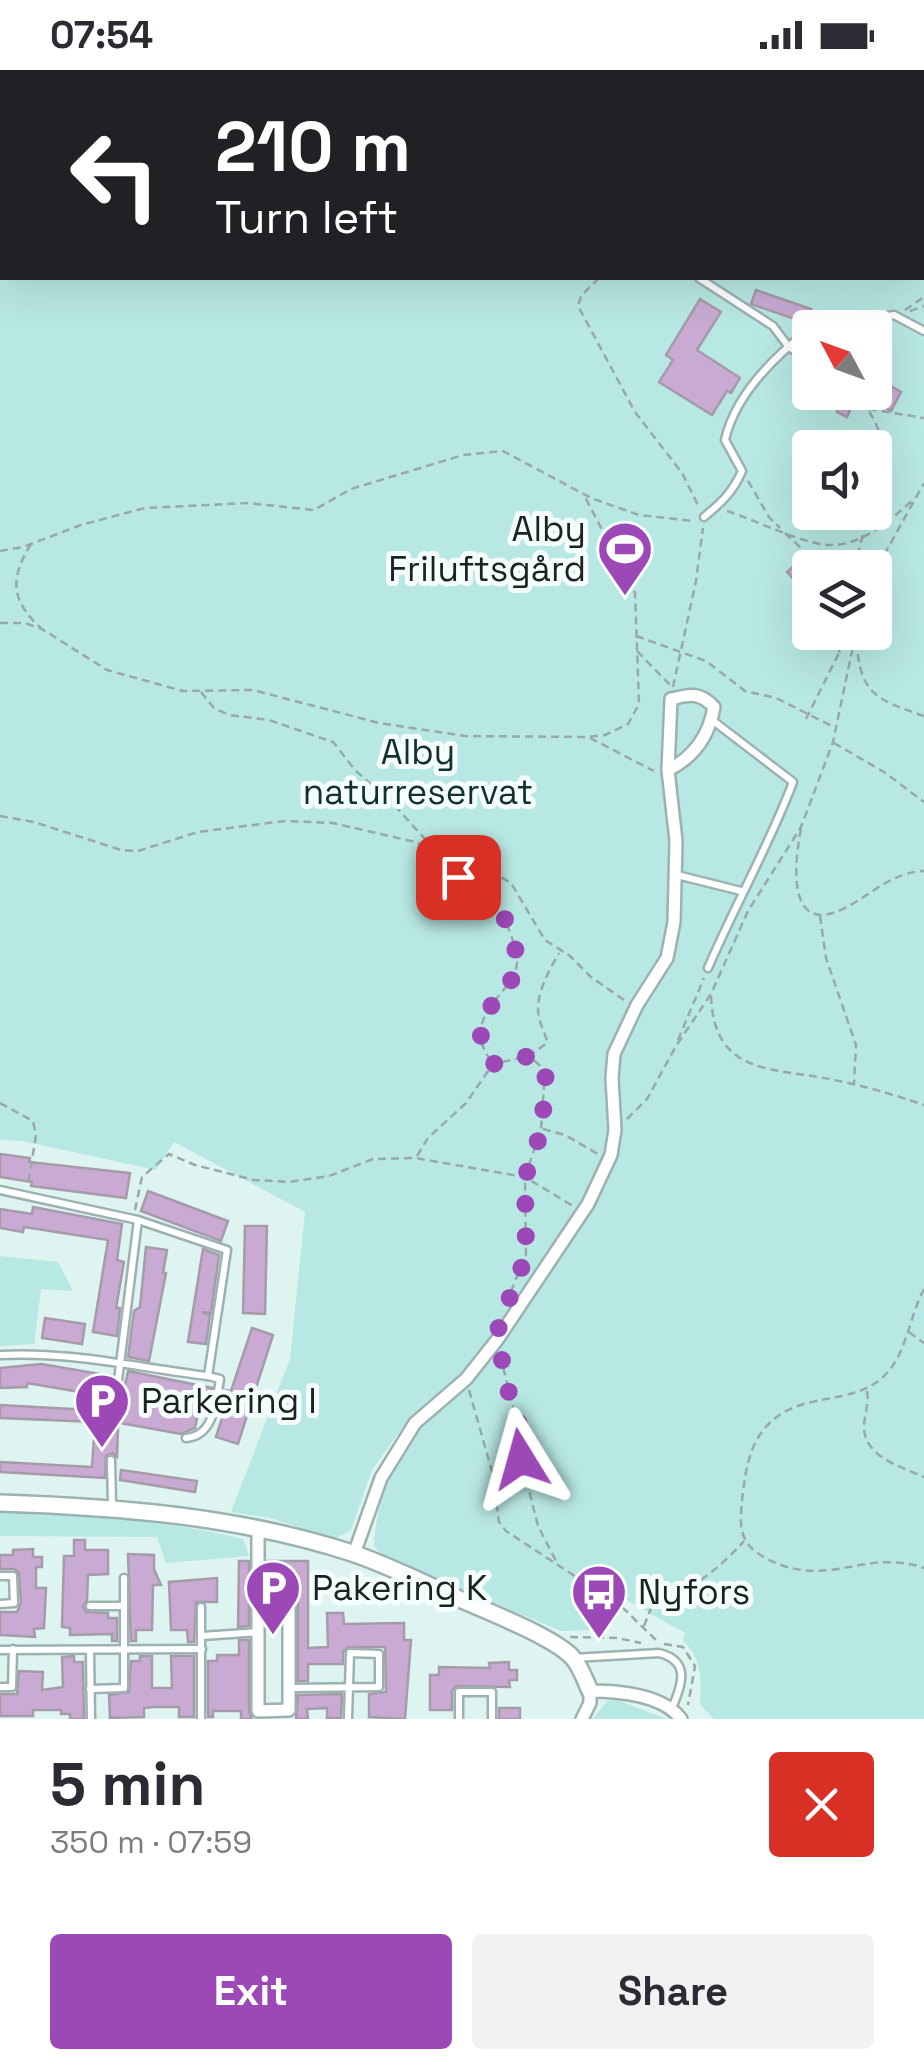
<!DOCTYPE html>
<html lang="en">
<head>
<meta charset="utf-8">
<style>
	body { margin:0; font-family:"Space Grotesk",sans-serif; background:#f2f2f3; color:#2b2b33; height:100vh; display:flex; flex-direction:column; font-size:38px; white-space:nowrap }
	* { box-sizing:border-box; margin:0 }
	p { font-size:32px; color:#7c7c81 }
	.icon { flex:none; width:55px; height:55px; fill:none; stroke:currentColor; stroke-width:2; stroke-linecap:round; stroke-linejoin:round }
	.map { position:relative; height:1649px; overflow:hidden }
	.drawer { display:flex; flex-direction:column; background:#fff; flex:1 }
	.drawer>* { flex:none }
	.top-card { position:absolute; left:0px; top:0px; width:925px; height:210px; box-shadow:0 10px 40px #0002; background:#202124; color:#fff; overflow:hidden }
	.needle { width:65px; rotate:311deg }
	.tools { position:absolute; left:792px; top:240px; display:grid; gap:20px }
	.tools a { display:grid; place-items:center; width:100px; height:100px; border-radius:10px; background:#fff; box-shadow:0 10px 40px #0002; font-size:50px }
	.pin { position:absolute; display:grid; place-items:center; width:85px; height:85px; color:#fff; margin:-42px; border-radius:20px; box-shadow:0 5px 15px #0006 }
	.me { position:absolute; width:110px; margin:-55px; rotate:352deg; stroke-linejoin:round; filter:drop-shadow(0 0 8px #0008) }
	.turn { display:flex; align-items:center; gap:35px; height:210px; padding:0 50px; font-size:45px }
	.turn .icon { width:130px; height:130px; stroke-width:2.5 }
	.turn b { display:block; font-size:70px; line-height:85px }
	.round { display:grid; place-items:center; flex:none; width:105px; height:105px; border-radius:10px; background:#f2f2f3 }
	.headline { display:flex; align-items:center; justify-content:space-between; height:170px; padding:0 50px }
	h1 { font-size:60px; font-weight:600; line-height:75px }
	.button { display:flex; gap:20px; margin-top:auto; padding:20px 50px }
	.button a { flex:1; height:115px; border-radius:10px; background:#9c48b6; color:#fff; font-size:40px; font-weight:600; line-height:115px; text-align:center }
	.button a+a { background:#f2f2f3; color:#2b2b33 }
	.status { display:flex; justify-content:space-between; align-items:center; height:70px; padding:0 50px; background:#fff; direction:ltr }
	.status svg { height:28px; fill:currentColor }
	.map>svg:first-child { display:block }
	.green { fill:#b8e8e3; fill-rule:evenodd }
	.building { fill:#c8aad3; stroke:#a69ba9; stroke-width:2.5 }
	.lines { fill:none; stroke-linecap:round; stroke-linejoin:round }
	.service-casing { stroke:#9cb2b0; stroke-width:11 }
	.minor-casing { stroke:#9cb2b0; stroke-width:16 }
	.tertiary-casing { stroke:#9cb2b0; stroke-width:20 }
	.path { stroke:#98a9a7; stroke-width:2.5; stroke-dasharray:8 5; stroke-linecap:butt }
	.service { stroke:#fff; stroke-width:6 }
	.minor { stroke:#fff; stroke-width:11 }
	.tertiary { stroke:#fff; stroke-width:15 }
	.route { stroke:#9c48b6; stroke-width:18; stroke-dasharray:0 32.4 }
	.labels { text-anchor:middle; stroke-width:10; stroke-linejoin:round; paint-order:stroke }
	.poi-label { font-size:35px; fill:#1b2322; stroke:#f5fefd; text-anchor:start }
	.park-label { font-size:35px; fill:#10312e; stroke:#f5fefd }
</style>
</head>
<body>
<div class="status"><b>07:54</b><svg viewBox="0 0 49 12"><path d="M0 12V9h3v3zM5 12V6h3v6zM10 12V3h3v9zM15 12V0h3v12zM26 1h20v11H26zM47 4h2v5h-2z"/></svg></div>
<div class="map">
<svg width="924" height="1649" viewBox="0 0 924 1649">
	<rect width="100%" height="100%" fill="#ddf4f1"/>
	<g class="green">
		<path d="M 0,0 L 924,0 L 924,1649 L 714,1649 L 700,1634 C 701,1610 703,1589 683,1571 L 685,1563 L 612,1522 L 597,1534 L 595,1560 L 561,1561 L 383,1486 L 374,1476 C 375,1435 395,1384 424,1354 C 437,1341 453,1331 466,1318 C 487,1298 503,1273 520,1250 L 513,1236 L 469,1298 L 410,1347 L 372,1400 L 351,1460 L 334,1469 L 270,1448 L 231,1442 L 290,1289 L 305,1142 L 174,1072 L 156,1100 L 22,1071 L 0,1070 ZM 2,2 L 922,2 L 922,208 L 2,208 ZM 810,258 L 875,258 L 875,322 L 810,322 ZM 810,378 L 875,378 L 875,442 L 810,442 ZM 810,498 L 875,498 L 875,562 L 810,562 Z"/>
		<path d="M 0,1186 L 58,1192 L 73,1221 L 41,1219 L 34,1274 L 0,1276 Z"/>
		<path d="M 20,1441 C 95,1446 171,1451 243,1469 L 249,1486 L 166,1493 L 157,1467 L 0,1466 L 0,1442 Z"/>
		<path d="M 617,1630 L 666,1649 L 593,1649 L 607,1631 Z"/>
	</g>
	<g class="building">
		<path d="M 756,220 L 811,239 L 806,253 L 751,234 Z"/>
		<path d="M 700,229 L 721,242 L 697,280 L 740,308 L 731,323 L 727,321 L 712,345 L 659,312 L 673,290 L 666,285 Z"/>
		<path d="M 875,307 L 901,322 L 891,341 L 858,322 L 875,322 Z"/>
		<path d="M 845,326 L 854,331 L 847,347 L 837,342 Z"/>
		<path d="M 798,492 L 810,505 L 810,513 L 803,519 L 787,502 Z"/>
		<path d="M 0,1084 L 30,1088 L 29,1092 L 130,1103 L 126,1128 L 31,1116 L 32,1112 L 0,1107 Z"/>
		<path d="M 148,1121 L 228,1151 L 221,1171 L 141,1141 Z"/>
		<path d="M 33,1137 L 122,1154 L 117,1190 L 124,1192 L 116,1238 L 120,1238 L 117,1266 L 93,1262 L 108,1170 L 24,1157 L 23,1162 L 0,1158 L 0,1139 L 32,1144 Z"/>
		<path d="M 245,1156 L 267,1156 L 265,1244 L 243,1243 Z"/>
		<path d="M 146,1177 L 167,1180 L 163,1203 L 166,1203 L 149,1291 L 128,1287 L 134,1241 L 140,1237 Z"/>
		<path d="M 203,1179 L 219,1185 L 211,1243 L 202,1242 L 210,1245 L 206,1274 L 188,1272 Z"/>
		<path d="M 45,1248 L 85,1254 L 82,1274 L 42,1268 Z"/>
		<path d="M 252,1258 L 273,1265 L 238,1374 L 216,1367 L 224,1342 L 221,1342 L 225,1320 L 231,1321 Z"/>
		<path d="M 41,1294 L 112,1306 L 109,1327 L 27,1313 L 27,1317 L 0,1318 L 0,1298 Z"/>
		<path d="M 128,1301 L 212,1318 L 207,1340 L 199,1338 L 195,1358 L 181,1364 L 120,1353 L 121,1342 L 128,1342 L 130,1331 L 122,1329 Z"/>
		<path d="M 0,1335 L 107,1341 L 106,1362 L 112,1365 L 118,1360 L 117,1387 L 112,1383 L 106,1386 L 105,1408 L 0,1402 L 0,1392 L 92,1397 L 95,1352 L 0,1348 Z"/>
		<path d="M 121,1400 L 197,1411 L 195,1422 L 120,1410 Z"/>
		<path d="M 74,1470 L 85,1470 L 85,1480 L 108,1480 L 108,1504 L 88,1505 L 87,1530 L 83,1537 L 86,1542 L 108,1543 L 108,1548 L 117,1548 L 117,1571 L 112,1571 L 112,1564 L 70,1565 L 70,1558 L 62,1557 L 64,1486 L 74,1486 Z"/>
		<path d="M 33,1479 L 33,1487 L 42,1487 L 42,1497 L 36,1497 L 36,1518 L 46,1518 L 44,1558 L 34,1559 L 35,1567 L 0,1565 L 0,1542 L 17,1542 L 21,1533 L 19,1503 L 14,1499 L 0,1499 L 0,1485 L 13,1485 L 13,1480 Z"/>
		<path d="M 128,1484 L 154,1485 L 154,1499 L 161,1515 L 153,1515 L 152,1560 L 136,1560 L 136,1571 L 131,1571 Z"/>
		<path d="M 239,1491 L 249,1491 L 249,1556 L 238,1557 Z"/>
		<path d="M 267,1491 L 308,1491 L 308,1578 L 328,1577 L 327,1543 L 343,1543 L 344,1554 L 404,1553 L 404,1570 L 411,1570 L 405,1649 L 369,1647 L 369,1624 L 386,1622 L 385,1577 L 348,1577 L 343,1582 L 343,1594 L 308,1594 L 308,1611 L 298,1611 L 298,1510 L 296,1502 L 267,1502 Z"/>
		<path d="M 217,1508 L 217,1532 L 196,1532 L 194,1572 L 188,1572 L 187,1560 L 171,1560 L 169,1512 Z"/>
		<path d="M 239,1570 L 249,1570 L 249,1641 L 252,1649 L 241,1649 L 241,1641 L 213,1641 L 213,1647 L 208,1647 L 208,1591 L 217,1591 L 217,1585 L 239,1585 Z"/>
		<path d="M 74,1586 L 74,1592 L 83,1592 L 84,1649 L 70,1649 L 70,1644 L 61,1644 L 61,1640 L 33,1640 L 33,1646 L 0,1646 L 0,1624 L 17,1624 L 19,1601 L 43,1602 L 42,1620 L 63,1617 L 62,1587 Z"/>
		<path d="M 140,1586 L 152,1586 L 152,1618 L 172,1618 L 171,1586 L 194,1586 L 194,1647 L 179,1647 L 179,1637 L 153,1637 L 144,1638 L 144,1647 L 110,1648 L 109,1625 L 129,1622 L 131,1591 L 140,1591 Z"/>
		<path d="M 509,1592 L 509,1600 L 517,1600 L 517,1610 L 509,1610 L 510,1617 L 456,1616 L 452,1621 L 452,1640 L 430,1640 L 430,1605 L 439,1605 L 439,1597 L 490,1598 L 489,1593 Z"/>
		<path d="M 342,1624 L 341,1648 L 327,1648 L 327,1638 L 307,1639 L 308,1649 L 296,1649 L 298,1625 Z"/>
		<rect x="499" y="1638" width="21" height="11"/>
	</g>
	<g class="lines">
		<g class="service-casing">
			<g id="service">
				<path d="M 699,208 L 773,256 L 788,276 L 810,293"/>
				<path d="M 812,258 L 894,245 L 924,261"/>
				<path d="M 704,447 C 721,433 733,422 742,401 L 725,370 C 735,325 775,286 810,259"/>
				<path d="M 677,805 L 741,821"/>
				<path d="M 708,898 C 735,835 769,776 793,712 L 712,650"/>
				<path d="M 0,1120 L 138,1150"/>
				<path d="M 0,1285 C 69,1281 140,1298 208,1306 L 227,1180 L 138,1150 L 112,1358"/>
				<path d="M 186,1368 C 214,1366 216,1332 220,1309 L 208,1306"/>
				<path d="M 111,1390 L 112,1435"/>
				<path d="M 0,1506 L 13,1506 L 14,1533 L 0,1534"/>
				<path d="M 90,1536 L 124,1536"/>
				<path d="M 201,1537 L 201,1649"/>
				<path d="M 202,1566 L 258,1562"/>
				<path d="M 0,1580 L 202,1579"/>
				<path d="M 90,1581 L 91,1649"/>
				<path d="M 574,1588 L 659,1583 C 691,1591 682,1615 672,1638"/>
				<path d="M 0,1617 L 12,1617 L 13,1579"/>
				<path d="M 291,1618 L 379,1617 L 379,1584 L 350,1583 L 348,1649"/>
				<path d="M 90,1619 L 124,1618 L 124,1508"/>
				<path d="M 459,1649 L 459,1622 L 492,1622 L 492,1649"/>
			</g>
		</g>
		<g class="minor-casing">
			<g id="minor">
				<path d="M 402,0 L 405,2"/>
				<path d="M 354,1484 L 381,1408 L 415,1353 L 466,1309 L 497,1270 L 588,1134 L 611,1085 L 615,1060 L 612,1008 L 614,984 L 637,935 L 667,888 L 674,852 L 676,771 L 668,700 L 671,629 C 690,624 700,622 714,637 C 709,666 694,687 668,700"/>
				<path d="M 258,1511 L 289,1511 L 289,1640 L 258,1641 L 258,1457"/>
				<path d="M 582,1649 L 590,1633 L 590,1621 C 619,1621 663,1625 681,1649"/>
			</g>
		</g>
		<g class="tertiary-casing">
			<path id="tertiary" d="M 0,1433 C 119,1437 238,1446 352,1483 C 388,1495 423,1513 457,1528 C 485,1540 553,1567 572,1587 C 580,1595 585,1610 590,1621"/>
		</g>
		<g class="path">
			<path d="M 599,208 L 581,226 L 578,236 L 635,342 L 682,403 L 699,437"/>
			<path d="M 905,240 L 924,227"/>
			<path d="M 910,241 L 924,236"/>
			<path d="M 852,322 C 885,354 886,376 875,419"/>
			<path d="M 869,339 L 924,348"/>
			<path d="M 748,411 L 769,447 L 780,458"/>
			<path d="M 727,441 C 756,450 806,476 833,475 C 863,475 894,447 915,428"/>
			<path d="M 785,463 L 822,498"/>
			<path d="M 31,474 C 10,508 10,530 41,558"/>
			<path d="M 0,481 L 23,477 L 81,455 L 145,438 L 248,433 L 314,440 L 351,419 L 463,385 L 503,381 L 591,428 L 639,445 L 693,451"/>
			<path d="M 854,498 L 869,442"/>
			<path d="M 875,509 L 884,485 L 924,413"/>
			<path d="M 0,553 L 25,553 L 42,559 L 107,600 L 183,621 L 253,620 L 379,653 L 465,666 L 588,667 L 605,665 L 628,654 L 639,634 L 635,523 L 584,425"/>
			<path d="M 842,562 L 839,583 L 854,565"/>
			<path d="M 636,566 L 706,591 L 745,621 L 776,628 L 834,657"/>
			<path d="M 857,571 C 859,625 878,630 924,646"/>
			<path d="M 637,581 L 670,615"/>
			<path d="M 673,617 L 696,511 L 703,458"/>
			<path d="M 201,622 L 214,638 L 229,645 L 269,650 L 333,672 L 355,700 L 397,738 L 433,778 L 458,796 C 458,829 474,823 496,839 C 505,844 517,879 517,889 C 520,923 454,943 493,994"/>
			<path d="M 806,649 L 839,583"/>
			<path d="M 590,668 L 654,701"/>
			<path d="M 834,673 L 884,702 L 924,732"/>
			<path d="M 0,746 L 34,752 L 121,780 L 138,781 L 198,762 L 285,751 L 333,753 L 411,771 L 475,791 L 511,813 L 545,870 L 570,886 L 591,907 L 624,930"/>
			<path d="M 801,759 C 794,794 786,869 847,837 C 873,823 893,802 924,801"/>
			<path d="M 820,846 L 826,888 L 856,975 L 854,1013"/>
			<path d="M 711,926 C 714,1007 774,997 834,1010 C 865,1016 895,1025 924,1035"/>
			<path d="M 678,970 L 704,908"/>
			<path d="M 0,1033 L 33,1051 L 36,1065 L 28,1115"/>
			<path d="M 627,1049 L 647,1029 L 676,976 L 711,924 L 748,841 L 801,757 L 833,672 L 856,562"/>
			<path d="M 543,1059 L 565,1065 L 598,1084"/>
			<path d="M 417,1086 L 428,1068 L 466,1033 L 493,994 L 529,986 L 547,973 C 546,964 541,957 539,948 C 534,926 549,901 559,883"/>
			<path d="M 135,1140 L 142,1107 L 169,1084 L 195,1095 L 254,1110 L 289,1112 L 329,1106 L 373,1089 L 415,1088 L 525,1107 L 573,1136"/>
			<path d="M 924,1219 C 910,1245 907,1281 887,1303 C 861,1332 820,1324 788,1340 C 751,1359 746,1394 742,1431 C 741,1443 739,1457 745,1469 C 751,1482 768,1490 781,1495 C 836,1514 867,1479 924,1498"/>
			<path d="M 506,1234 L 526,1184 L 525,1107 L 541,1059 L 545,1000 L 529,986"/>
			<path d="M 909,1262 L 924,1273"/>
			<path d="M 500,1285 L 516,1348 L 525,1366 L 521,1389 L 538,1456 L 557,1493"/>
			<path d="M 469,1320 L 493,1405 L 499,1452 L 506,1461 L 622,1537 L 658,1572"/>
			<path d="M 867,1321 C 869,1333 865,1343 864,1355 C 863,1387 900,1396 924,1407"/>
			<path d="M 593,1521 L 602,1535 L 602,1565"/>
			<path d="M 644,1556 L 653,1533 C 689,1523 720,1498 744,1471"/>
			<path d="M 570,1567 L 617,1568 L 641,1573"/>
			<path d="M 664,1574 L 683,1577 L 695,1596 L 688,1635"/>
		</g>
		<use href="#service" class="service"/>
		<use href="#minor" class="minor"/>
		<use href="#tertiary" class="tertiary"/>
	</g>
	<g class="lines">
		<path class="route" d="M 458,807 C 465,831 491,827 503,846 C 508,853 508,861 510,868 C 513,876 518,882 518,890 C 518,925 455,943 493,994 L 529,986 L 546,1000 L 542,1059 L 525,1108 L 526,1184 L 514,1220 L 502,1242 L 498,1261 L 504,1305 L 516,1348 L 525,1366 L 521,1389"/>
	</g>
	<defs>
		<g id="stadium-pin" transform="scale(2.875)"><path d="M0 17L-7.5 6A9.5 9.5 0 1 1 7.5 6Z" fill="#9c48b6" stroke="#f5fefd"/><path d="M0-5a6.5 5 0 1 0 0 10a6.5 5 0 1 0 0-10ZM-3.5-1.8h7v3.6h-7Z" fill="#fff"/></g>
		<g id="parking-pin" transform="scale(2.875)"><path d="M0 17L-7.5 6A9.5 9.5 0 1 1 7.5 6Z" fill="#9c48b6" stroke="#f5fefd"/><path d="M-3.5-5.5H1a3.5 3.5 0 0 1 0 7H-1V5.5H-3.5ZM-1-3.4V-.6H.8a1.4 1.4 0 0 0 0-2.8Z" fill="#fff"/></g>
		<g id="bus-pin" transform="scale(2.875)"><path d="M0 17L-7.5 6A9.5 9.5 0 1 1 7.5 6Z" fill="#9c48b6" stroke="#f5fefd"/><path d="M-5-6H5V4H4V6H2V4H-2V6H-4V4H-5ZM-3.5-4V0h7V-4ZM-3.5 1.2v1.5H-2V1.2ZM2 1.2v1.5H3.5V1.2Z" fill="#fff"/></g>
	</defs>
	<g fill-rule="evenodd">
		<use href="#stadium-pin" x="625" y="479"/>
		<use href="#parking-pin" x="102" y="1331"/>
		<use href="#parking-pin" x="273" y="1518"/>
		<use href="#bus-pin" x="599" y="1522"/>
	</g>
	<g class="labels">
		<g class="poi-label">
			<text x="586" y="471" text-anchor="end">Alby<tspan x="586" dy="40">Friluftsgård</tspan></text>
			<text x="141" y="1343">Parkering I</text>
			<text x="312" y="1530">Pakering K</text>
			<text x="638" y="1534">Nyfors</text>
		</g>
		<g class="park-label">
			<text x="418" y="694">Alby<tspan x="418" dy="40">naturreservat</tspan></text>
		</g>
	</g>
</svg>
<div class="tools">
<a><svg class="needle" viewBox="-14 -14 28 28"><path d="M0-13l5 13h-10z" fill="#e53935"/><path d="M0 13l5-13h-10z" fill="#7c7c81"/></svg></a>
<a><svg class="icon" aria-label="sound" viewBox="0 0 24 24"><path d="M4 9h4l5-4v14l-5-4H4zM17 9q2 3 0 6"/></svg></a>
<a><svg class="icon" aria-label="layers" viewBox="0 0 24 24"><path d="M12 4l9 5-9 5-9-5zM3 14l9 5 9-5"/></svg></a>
</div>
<div class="pin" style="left:458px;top:807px;background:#d93025"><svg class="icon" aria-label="arrive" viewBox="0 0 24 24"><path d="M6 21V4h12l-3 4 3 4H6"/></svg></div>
<svg class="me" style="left:521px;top:1389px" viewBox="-20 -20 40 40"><path d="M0-17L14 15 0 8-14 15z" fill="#9c48b6" stroke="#fff" stroke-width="4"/></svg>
<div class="top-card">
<div class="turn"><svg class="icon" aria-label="left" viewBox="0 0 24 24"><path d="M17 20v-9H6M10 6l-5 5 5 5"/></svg><div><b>210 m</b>Turn left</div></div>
</div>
</div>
<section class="drawer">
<div class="headline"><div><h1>5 min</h1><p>350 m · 07:59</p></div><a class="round" style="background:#d93025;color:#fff"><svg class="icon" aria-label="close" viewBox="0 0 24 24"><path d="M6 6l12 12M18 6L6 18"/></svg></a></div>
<div class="button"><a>Exit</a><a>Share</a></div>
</section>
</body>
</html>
